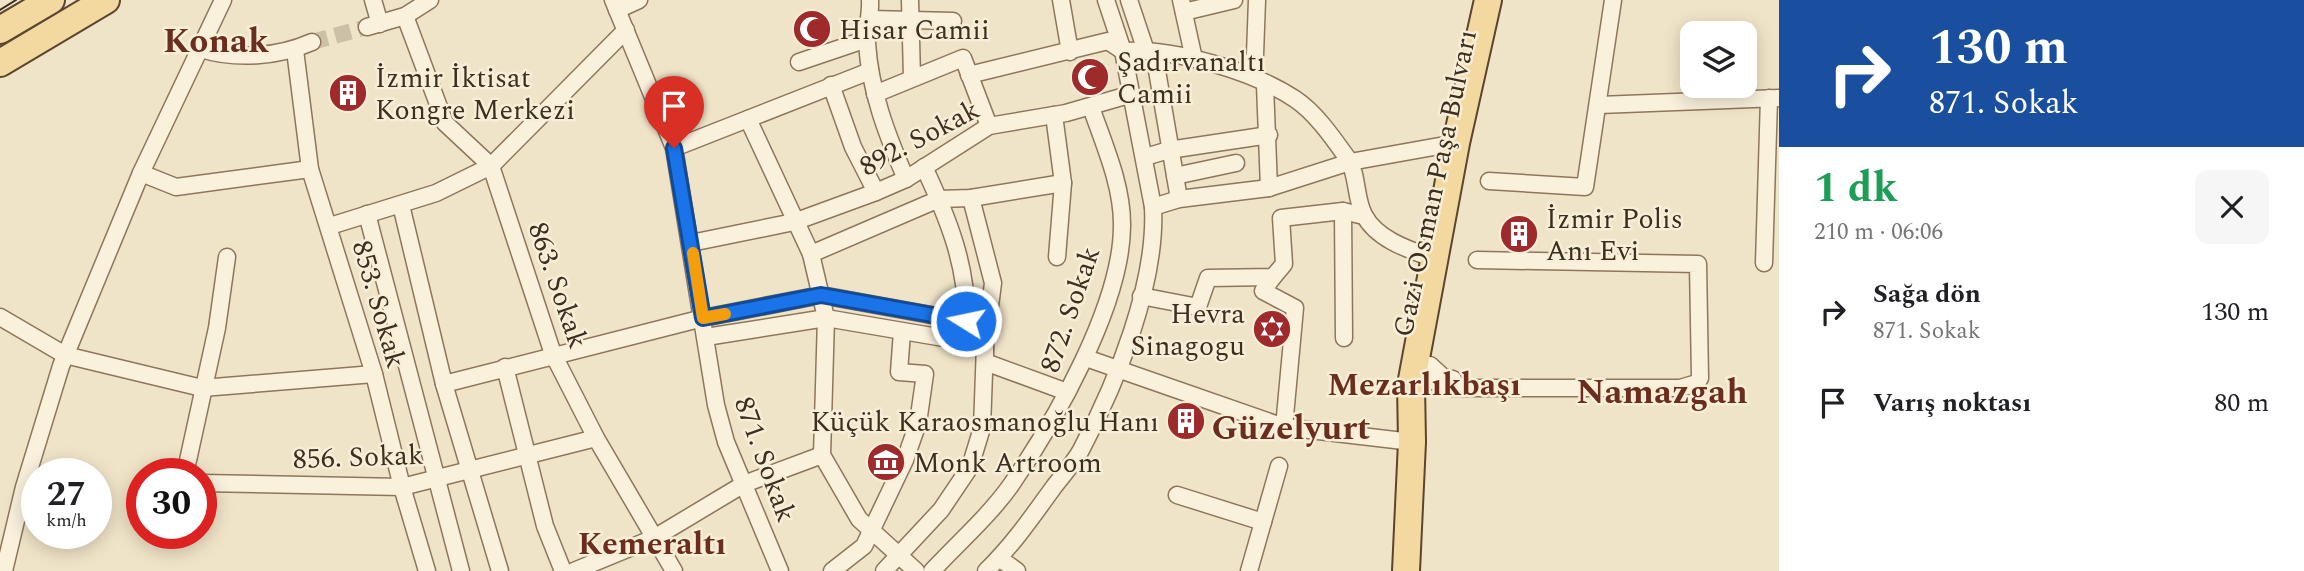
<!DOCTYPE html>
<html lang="tr">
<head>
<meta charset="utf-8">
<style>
	body { margin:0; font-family:Spectral,serif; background:#f6f6f6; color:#202124; height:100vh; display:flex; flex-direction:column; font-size:26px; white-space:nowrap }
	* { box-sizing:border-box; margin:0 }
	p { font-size:23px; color:#757577 }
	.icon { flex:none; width:38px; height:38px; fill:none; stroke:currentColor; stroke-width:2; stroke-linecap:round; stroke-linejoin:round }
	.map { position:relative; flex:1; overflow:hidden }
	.sheet { display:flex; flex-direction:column; background:#fff; width:525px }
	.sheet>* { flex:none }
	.banner { background:#1a4fa0; color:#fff; overflow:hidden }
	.tools { position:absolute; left:1680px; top:21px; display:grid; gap:14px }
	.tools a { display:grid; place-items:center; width:77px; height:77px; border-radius:14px; background:#fff; box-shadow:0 4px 18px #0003; font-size:35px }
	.speed { position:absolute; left:21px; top:458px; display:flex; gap:14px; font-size:35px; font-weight:700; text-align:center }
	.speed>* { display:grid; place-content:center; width:91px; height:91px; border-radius:50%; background:#fff; box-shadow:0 4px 18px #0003; line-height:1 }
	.speed small { font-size:18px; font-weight:400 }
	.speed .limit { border:10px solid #d22; background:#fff; color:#111 }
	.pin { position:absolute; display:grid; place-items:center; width:60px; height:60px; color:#fff; margin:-72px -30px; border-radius:50% 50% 50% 0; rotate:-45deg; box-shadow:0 0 7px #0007 }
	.pin .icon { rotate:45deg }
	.me { position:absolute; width:77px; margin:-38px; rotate:280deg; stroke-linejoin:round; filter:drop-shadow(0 0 5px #0008) }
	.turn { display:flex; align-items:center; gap:24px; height:147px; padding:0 35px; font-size:32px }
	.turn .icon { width:91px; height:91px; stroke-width:2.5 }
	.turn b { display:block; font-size:49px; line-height:60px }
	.round { display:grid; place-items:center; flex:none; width:74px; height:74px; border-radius:14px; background:#f6f6f6 }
	.overview { display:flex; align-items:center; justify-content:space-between; height:119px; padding:0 35px }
	h1 { font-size:42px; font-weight:700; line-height:52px; color:#1e9e55 }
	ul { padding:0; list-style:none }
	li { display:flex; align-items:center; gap:21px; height:91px; padding:0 35px }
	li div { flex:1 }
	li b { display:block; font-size:26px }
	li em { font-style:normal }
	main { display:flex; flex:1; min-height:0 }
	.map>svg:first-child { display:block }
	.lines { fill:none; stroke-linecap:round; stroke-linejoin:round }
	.street-tunnel { stroke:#ccc0a6; stroke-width:16; stroke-dasharray:16 8; stroke-linecap:butt }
	.street-casing { stroke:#8d765c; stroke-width:19 }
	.primary-casing { stroke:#5b4430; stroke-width:30 }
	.street { stroke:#faf1dc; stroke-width:16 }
	.primary { stroke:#f3d9a0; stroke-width:26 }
	.tram { stroke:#3d2e20; stroke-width:2 }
	.route-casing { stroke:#114b97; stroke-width:18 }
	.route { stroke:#1a73e8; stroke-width:12 }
	.slow { stroke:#f59e0b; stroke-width:12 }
	.labels { text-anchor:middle; stroke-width:5; stroke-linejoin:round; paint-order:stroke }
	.poi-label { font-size:28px; fill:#3d2e20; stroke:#f7eed8; text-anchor:start }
	.street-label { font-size:28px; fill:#3d2e20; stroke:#f7eed8 }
	.quarter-label { font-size:32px; font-weight:bold; fill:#6b2e1e; stroke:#f7eed8 }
	.district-label { font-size:35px; font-weight:bold; fill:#6b2e1e; stroke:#f7eed8 }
</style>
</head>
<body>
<main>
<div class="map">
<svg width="1779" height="571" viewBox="0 0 1779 571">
	<rect width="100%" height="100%" fill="#f0e4c8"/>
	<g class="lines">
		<path class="street-tunnel" d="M 312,42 L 367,27"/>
		<g class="street-casing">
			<g id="street">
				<path d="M 373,0 L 380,24"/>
				<path d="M 613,0 L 674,148 L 716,405 L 726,442 L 780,571"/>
				<path d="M 870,0 C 871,15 866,29 867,43 C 870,91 887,135 906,179"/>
				<path d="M 910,0 L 912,78"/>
				<path d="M 1061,0 L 1070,52"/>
				<path d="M 1129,0 L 1146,51"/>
				<path d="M 1181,0 L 1194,59"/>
				<path d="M 617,10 L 639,0"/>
				<path d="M 1184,12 L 1234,0"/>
				<path d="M 405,16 L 445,123 L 491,166 L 553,354 L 596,438 L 674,571"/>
				<path d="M 871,19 L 953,21"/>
				<path d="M 367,27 L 405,16 L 430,0"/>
				<path d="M 201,49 C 236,60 278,57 312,42"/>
				<path d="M 295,50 L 310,169 L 374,374 L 402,487 L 427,571"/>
				<path d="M 1123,51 C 1174,48 1253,71 1295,99 C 1316,113 1333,138 1348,159 C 1358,175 1355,198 1364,215 C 1377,240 1410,250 1435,259"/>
				<path d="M 1154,53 L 1179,199"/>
				<path d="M 799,62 L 867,39"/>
				<path d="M 1247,74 L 1255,55 L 1257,0"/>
				<path d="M 969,75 L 1108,41 L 1123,51"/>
				<path d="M 831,85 L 853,147 L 876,192"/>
				<path d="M 1265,85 L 1269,188"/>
				<path d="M 875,94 L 963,58 L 989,126"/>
				<path d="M 1599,105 L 1779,98"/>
				<path d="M 1054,115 L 1063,183 L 1057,257"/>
				<path d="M 748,119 L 811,254 L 826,318 L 822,455 L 859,519 L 916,571"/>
				<path d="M 674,148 L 870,71"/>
				<path d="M 1145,157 L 1169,150 L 1269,135"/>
				<path d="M 924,167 C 947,216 968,266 966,321"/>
				<path d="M 141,173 L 176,187 L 310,169"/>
				<path d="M 1175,176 L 1236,163"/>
				<path d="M 1489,181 L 1585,187 L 1613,0"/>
				<path d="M 401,205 L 444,384 L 500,571"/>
				<path d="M 1153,207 L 1179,199 L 1269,188 L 1350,162 L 1456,143"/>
				<path d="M 1343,211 L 1344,338"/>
				<path d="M 367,214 L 461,571"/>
				<path d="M 330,226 L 436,193 L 491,166 L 626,30"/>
				<path d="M 691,243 L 794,222 L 876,192 L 906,179 L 989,126 L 1066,113 L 1132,94"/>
				<path d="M 811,254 L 939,199 L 971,198 L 1063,183"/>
				<path d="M 1764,263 L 1769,98"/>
				<path d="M 1273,277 L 1263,291 L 1295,308 L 1284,427"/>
				<path d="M 1141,296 L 1198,307 L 1208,278 L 1273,277 L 1284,264 L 1281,218 L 1343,211 L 1364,216"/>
				<path d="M 0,317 L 65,355 L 202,388 L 374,374"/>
				<path d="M 706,337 L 826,318 L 985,345 L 985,362 L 1067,392"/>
				<path d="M 1086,358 L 1284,427 L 1412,442"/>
				<path d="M 1430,365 L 1443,377 L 1453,379"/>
				<path d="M 505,367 L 545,526 L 563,571"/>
				<path d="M 1427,379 L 1453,388 L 1680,388 L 1697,383 L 1700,378 L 1698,264 L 1477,260"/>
				<path d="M 444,384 L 703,318 L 821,295 L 986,325"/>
				<path d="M 185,474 L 217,328 L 227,257"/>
				<path d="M 201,483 L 402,487 L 596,438"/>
				<path d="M 1177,495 L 1263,522"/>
				<path d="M 999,558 L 1017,571"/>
				<path d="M 4,571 L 24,487 L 61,366 L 141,173 L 223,0"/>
				<path d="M 574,571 L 654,538 L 744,484 L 822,455"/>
				<path d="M 832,571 L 864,546 L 905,460 L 918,423 L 925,374 L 899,372 L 902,332"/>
				<path d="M 884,571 L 941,510 L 970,467 L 982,428 L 985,345 L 993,283 L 971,198"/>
				<path d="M 932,571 C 958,543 989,516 1011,485 C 1055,421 1123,303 1122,224 C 1122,184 1104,145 1091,107"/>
				<path d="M 986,571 C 1012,546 1032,517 1053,488 C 1062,476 1074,463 1081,450 C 1117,382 1157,283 1153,207 L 1123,51 L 1106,0"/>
				<path d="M 1249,571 L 1279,466"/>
			</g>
		</g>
		<g class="primary-casing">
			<g id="primary">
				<path d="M 0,30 L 51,0"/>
				<path d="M 0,63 L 106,0"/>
				<path d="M 1406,571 L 1412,442 L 1411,385 L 1456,143 L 1488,0"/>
			</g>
		</g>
		<use href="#street" class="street"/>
		<use href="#primary" class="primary"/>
		<path class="tram" d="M 0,10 L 16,0"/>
	</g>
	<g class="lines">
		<g class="route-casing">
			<path id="route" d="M 674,148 L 703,318 L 821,295 L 966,321"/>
		</g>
		<use href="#route" class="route"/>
		<path class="slow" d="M 693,253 L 703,318 L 725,314"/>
	</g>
	<defs>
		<g id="mosque-disc" transform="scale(2.0125)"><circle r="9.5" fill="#9e2a2b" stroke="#f7eed8"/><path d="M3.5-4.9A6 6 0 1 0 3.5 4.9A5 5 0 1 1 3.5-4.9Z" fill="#fff"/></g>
		<g id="building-disc" transform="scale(2.0125)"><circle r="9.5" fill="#9e2a2b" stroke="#f7eed8"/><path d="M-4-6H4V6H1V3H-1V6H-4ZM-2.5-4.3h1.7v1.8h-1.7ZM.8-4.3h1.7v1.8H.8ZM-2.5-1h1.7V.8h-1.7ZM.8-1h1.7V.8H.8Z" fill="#fff"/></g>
		<g id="synagogue-disc" transform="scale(2.0125)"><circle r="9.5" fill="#9e2a2b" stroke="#f7eed8"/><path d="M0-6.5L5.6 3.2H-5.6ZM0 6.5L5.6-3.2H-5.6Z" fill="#fff"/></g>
		<g id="museum-disc" transform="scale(2.0125)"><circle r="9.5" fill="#9e2a2b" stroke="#f7eed8"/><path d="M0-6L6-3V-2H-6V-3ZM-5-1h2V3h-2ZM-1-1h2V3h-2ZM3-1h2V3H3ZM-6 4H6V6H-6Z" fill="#fff"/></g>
	</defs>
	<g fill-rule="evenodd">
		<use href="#mosque-disc" x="812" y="29"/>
		<use href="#mosque-disc" x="1090" y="77"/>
		<use href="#building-disc" x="348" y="93"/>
		<use href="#building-disc" x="1519" y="234"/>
		<use href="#synagogue-disc" x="1272" y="329"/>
		<use href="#building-disc" x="1186" y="421"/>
		<use href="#museum-disc" x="886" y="462"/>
	</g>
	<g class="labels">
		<g class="poi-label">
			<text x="839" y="39">Hisar Camii</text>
			<text x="1117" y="71">Şadırvanaltı<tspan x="1117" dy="32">Camii</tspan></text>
			<text x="375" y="87">İzmir İktisat<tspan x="375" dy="32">Kongre Merkezi</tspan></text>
			<text x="1546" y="228">İzmir Polis<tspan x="1546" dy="32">Anı Evi</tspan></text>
			<text x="1245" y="323" text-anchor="end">Hevra<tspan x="1245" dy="32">Sinagogu</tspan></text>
			<text x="1159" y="431" text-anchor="end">Küçük Karaosmanoğlu Hanı</text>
			<text x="913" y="472">Monk Artroom</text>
		</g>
		<g class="street-label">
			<text transform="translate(919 137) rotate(-28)" y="10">892. Sokak</text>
			<text transform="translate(1434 183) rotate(-78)" y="10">Gazi Osman Paşa Bulvarı</text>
			<text transform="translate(559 285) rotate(71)" y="10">863. Sokak</text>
			<text transform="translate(380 304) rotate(74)" y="10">853. Sokak</text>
			<text transform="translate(1069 309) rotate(-71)" y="10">872. Sokak</text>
			<text transform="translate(358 456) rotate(-2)" y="10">856. Sokak</text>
			<text transform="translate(766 459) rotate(70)" y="10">871. Sokak</text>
		</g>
		<g class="quarter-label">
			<text x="1424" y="395">Mezarlıkbaşı</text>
			<text x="652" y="554">Kemeraltı</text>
		</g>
		<g class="district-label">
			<text x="216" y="52">Konak</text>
			<text x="1662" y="403">Namazgah</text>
			<text x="1291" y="439">Güzelyurt</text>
		</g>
	</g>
</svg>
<div class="tools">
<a><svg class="icon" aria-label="layers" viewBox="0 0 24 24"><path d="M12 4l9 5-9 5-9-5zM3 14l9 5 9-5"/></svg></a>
</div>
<div class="speed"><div>27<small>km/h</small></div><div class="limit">30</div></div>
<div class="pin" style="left:674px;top:148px;background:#d93025"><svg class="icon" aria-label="arrive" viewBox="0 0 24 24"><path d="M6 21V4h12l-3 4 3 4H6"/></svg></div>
<svg class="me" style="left:966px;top:321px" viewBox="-20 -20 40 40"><circle r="17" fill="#1a73e8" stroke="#fff" stroke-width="3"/><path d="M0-11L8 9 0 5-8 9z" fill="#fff"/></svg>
</div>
<section class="sheet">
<div class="banner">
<div class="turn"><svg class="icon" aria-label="right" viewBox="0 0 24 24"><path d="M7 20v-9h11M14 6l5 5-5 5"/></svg><div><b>130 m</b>871. Sokak</div></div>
</div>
<div class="overview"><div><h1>1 dk</h1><p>210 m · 06:06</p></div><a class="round"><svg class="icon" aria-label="close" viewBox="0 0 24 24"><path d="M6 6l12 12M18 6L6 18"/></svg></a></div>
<ul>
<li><svg class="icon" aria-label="right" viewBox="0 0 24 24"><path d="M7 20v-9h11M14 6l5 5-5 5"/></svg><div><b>Sağa dön</b><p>871. Sokak</p></div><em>130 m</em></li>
<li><svg class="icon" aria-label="arrive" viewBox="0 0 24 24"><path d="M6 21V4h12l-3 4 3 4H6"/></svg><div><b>Varış noktası</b></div><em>80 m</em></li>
</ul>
</section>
</main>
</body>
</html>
